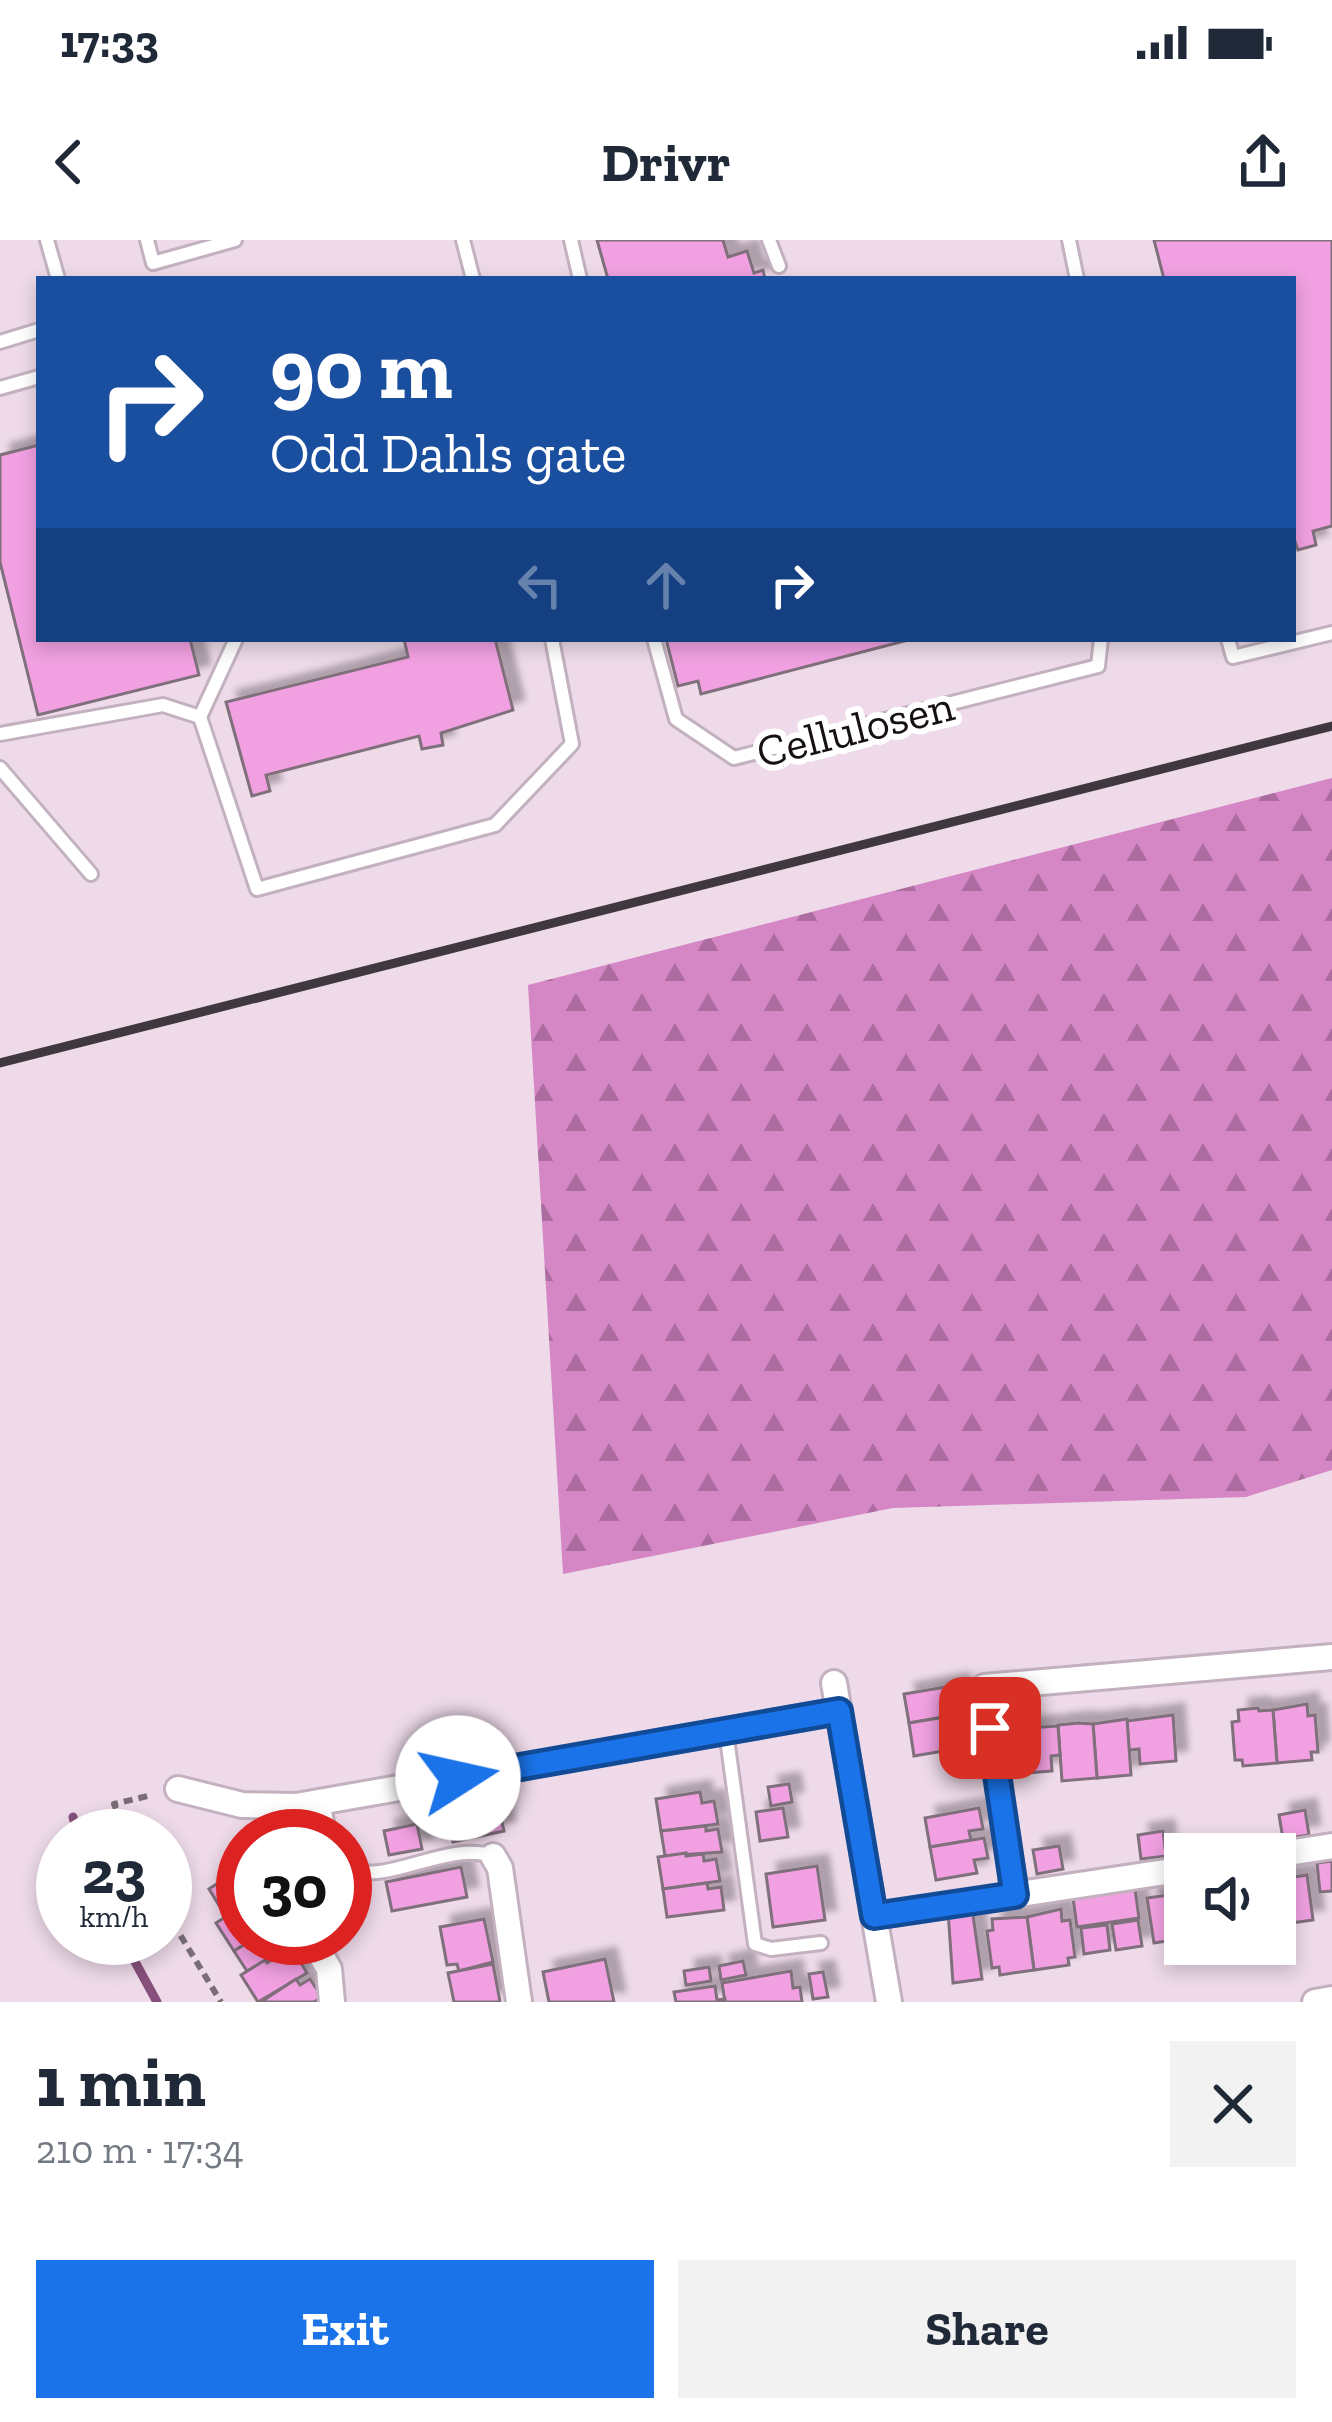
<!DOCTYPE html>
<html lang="en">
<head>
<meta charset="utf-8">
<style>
	body { margin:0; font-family:"Zilla Slab",serif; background:#f2f2f3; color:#1f2937; height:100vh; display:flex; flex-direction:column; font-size:45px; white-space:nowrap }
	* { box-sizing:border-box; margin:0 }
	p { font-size:39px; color:#747a83 }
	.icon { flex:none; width:66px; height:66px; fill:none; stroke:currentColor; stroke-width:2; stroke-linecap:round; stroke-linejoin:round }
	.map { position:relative; height:1762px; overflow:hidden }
	.panel { display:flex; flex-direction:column; background:#fff; flex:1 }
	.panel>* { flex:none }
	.top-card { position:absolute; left:36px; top:36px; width:1260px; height:366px; border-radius:0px; box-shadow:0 6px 18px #0003; background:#1a4fa0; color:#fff; overflow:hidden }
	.fabs { position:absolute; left:1164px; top:1593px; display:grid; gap:24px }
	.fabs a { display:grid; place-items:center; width:132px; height:132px; border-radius:0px; background:#fff; box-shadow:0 6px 18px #0003; font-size:60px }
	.speed { position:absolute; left:36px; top:1569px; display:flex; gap:24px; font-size:60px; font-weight:700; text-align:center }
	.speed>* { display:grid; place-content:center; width:156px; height:156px; border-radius:50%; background:#fff; box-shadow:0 6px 18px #0003; line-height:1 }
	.speed small { font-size:30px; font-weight:400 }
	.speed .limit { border:18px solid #d22; background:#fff; color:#111 }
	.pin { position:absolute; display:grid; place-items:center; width:102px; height:102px; color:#fff; margin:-51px; border-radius:24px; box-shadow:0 6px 18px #0006 }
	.me { position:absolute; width:132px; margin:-66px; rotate:80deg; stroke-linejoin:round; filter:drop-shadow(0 0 9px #0008) }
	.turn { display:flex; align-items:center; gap:42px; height:252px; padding:0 36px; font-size:54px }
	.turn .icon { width:156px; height:156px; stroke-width:2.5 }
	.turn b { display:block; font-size:84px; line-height:102px }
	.lanes { display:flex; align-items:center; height:114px; padding:0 36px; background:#0003; justify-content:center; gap:60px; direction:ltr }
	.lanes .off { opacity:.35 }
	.round { display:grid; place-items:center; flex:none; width:126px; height:126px; border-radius:0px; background:#f2f2f3 }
	.head { display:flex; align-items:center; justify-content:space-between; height:204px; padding:0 36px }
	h1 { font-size:72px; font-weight:800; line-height:90px }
	.action { display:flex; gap:24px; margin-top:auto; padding:24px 36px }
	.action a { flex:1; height:138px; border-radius:0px; background:#1a73e8; color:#fff; font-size:48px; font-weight:800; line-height:138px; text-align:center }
	.action a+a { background:#f2f2f3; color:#1f2937 }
	.status { display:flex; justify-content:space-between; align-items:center; height:84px; padding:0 60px; background:#fff; direction:ltr }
	.status svg { height:33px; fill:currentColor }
	header { display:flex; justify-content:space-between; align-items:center; height:156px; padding:0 36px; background:#fff; font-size:54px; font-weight:800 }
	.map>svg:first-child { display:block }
	.forest { fill:url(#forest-firs) }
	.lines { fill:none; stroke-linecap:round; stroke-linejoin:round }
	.stream { stroke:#87507d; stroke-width:9 }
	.building { fill:#f1a0e1; stroke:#806f7c; stroke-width:3; filter:url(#shadow) }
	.lane-casing { stroke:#c3b1bf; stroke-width:18 }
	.street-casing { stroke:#c3b1bf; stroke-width:30 }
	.path { stroke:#796d76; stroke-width:6; stroke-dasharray:9 6; stroke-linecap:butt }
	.lane { stroke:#fff; stroke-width:12 }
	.street { stroke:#fff; stroke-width:24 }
	.rail { stroke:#40383f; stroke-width:9 }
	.route-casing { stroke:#114b97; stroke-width:30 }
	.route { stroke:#1a73e8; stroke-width:21 }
	.labels { text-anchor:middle; stroke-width:12; stroke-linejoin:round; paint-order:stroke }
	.street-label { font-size:45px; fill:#161015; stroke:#fff }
</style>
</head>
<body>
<div class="status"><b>17:33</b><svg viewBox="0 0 49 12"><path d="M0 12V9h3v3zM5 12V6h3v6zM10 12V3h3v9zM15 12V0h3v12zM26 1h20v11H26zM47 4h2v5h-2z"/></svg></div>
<header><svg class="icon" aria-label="back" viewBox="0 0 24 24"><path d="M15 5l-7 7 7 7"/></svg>Drivr<svg class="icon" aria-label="share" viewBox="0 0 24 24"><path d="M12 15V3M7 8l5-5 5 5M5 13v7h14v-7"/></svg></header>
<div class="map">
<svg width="1332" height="1762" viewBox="0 0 1332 1762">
	<defs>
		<pattern id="forest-firs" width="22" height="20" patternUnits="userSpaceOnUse" patternTransform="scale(3)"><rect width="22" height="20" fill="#d586c5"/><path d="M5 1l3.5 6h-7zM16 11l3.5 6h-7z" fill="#ac6c9f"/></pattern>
		<filter id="shadow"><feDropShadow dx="11" dy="-11" stdDeviation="3" flood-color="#0004"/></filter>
	</defs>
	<rect width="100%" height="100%" fill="#eedae9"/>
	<path class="forest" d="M 1332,538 L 1332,1230 L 1246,1257 L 893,1268 L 563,1334 L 528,745 Z"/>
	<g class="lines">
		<g class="stream">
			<path d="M 73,1577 L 78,1596"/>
			<path d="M 122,1698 L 157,1762"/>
		</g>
	</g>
	<g class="building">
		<path d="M 597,0 L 723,0 L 728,17 L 747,11 L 754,33 L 763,30 L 765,39 L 608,39 Z"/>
		<path d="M 1154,0 L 1332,0 L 1332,286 L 1313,291 L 1316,305 L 1298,310 L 1293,296 L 1293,39 L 1164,39 Z"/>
		<path d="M 39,205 L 39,399 L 190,399 L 199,435 L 38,475 L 0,322 L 0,215 Z"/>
		<path d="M 404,399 L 495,399 L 513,470 L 441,493 L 443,505 L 422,509 L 419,496 L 266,535 L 270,551 L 252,556 L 226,462 L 408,417 Z"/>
		<path d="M 666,399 L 912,399 L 701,454 L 698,441 L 678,446 Z"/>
		<path d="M 958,1445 L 961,1465 L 948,1467 L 949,1476 L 909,1483 L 904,1454 Z"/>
		<path d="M 1307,1464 L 1308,1476 L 1315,1475 L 1318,1512 L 1311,1512 L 1312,1520 L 1277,1523 L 1273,1470 Z"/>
		<path d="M 1258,1468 L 1259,1471 L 1273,1470 L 1277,1523 L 1243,1526 L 1242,1520 L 1235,1520 L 1232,1482 L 1239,1481 L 1238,1470 Z"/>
		<path d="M 963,1474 L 966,1494 L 953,1496 L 955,1509 L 914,1516 L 909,1483 Z"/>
		<path d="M 1173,1475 L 1176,1521 L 1140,1524 L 1139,1509 L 1129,1510 L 1127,1481 Z"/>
		<path d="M 1127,1479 L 1131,1535 L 1097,1538 L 1093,1484 Z"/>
		<path d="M 1078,1483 L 1093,1484 L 1097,1538 L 1062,1541 L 1058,1485 Z"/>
		<path d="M 1058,1486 L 1060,1515 L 1051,1516 L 1052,1531 L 1016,1534 L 1012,1489 Z"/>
		<path d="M 789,1544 L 792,1562 L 771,1566 L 768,1547 Z"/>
		<path d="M 700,1552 L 702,1563 L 714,1561 L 718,1584 L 661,1591 L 656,1559 Z"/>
		<path d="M 498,1563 L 504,1591 L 453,1602 L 447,1573 Z"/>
		<path d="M 783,1568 L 788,1597 L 760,1601 L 756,1572 Z"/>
		<path d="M 979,1568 L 983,1589 L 969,1591 L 971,1600 L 930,1607 L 925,1578 Z"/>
		<path d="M 1305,1570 L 1309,1595 L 1283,1599 L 1279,1575 Z"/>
		<path d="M 417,1584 L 422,1609 L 389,1615 L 384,1591 Z"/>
		<path d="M 706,1586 L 706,1591 L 718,1589 L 722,1612 L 665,1616 L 661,1591 Z"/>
		<path d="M 1163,1591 L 1166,1616 L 1141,1619 L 1138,1595 Z"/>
		<path d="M 984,1598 L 988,1618 L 974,1620 L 977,1633 L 936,1640 L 930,1607 Z"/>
		<path d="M 1059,1606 L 1063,1629 L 1037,1634 L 1033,1610 Z"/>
		<path d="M 686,1613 L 686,1616 L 703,1614 L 704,1621 L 716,1619 L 720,1641 L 663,1649 L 658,1617 Z"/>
		<path d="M 1332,1621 L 1332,1651 L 1320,1652 L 1317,1623 Z"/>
		<path d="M 817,1626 L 825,1680 L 773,1687 L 766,1634 Z"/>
		<path d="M 461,1627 L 467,1657 L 392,1671 L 386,1642 Z"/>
		<path d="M 233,1633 L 243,1649 L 243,1659 L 223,1672 L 209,1649 Z"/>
		<path d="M 1307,1635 L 1313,1680 L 1277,1685 L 1275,1640 Z"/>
		<path d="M 707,1643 L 708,1649 L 721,1647 L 724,1670 L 667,1677 L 663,1649 Z"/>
		<path d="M 1135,1649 L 1139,1678 L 1077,1687 L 1073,1658 Z"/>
		<path d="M 1184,1653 L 1185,1698 L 1154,1703 L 1147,1658 Z"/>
		<path d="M 243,1666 L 243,1698 L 255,1698 L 234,1711 L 216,1683 Z"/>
		<path d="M 972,1668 L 982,1739 L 953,1743 L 948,1671 Z"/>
		<path d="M 1061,1669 L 1062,1681 L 1070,1680 L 1075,1717 L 1068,1718 L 1069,1725 L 1034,1730 L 1027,1677 Z"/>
		<path d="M 1027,1677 L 1034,1730 L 1000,1735 L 999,1727 L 992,1728 L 987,1691 L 993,1690 L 992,1679 Z"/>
		<path d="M 484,1679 L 493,1722 L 459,1731 L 457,1724 L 447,1725 L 440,1687 Z"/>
		<path d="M 1138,1680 L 1142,1706 L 1116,1710 L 1112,1684 Z"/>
		<path d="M 1107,1685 L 1110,1710 L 1084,1714 L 1081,1688 Z"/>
		<path d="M 255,1698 L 293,1698 L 298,1705 L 247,1731 L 234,1711 Z"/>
		<path d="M 295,1713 L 307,1733 L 258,1762 L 241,1735 L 265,1720 L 267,1723 L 280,1715 L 284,1720 Z"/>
		<path d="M 605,1719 L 614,1762 L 549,1762 L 543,1732 Z"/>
		<path d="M 743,1721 L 746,1735 L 721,1740 L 719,1726 Z"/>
		<path d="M 493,1724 L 500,1762 L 454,1762 L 448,1733 Z"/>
		<path d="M 709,1727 L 711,1741 L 686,1745 L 684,1731 Z"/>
		<path d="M 791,1731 L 793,1748 L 800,1747 L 802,1762 L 725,1762 L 722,1743 Z"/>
		<path d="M 823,1732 L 828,1757 L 813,1759 L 809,1734 Z"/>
		<path d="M 296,1739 L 300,1745 L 310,1739 L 322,1757 L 314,1762 L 261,1762 Z"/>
		<path d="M 715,1746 L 717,1760 L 725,1759 L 725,1762 L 676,1762 L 674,1752 Z"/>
	</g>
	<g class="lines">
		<g class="lane-casing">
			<g id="lane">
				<path d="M 47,0 L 58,39"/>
				<path d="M 147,0 L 153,23 L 235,0"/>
				<path d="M 463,0 L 473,39"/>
				<path d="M 571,0 L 580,39"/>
				<path d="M 769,0 L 779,26"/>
				<path d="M 1069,0 L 1077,39"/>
				<path d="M 0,102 L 39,90"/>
				<path d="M 0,148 L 39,137"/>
				<path d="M 654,399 L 676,479 L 734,518 L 1098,426 L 1101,399"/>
				<path d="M 1228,399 L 1233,417 L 1332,393"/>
				<path d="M 200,477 L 236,399"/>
				<path d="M 0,494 L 163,465 L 200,477 L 257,649 L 495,585 L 572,504 L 552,399"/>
				<path d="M 0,528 L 91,634"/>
				<path d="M 726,1491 L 755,1704 L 771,1709 L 821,1703"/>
				<path d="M 323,1562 L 330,1596"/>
				<path d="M 345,1629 C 392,1645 444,1601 493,1616"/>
			</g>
		</g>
		<g class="street-casing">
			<g id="street">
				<path d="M 834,1443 L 889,1762"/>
				<path d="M 178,1549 L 242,1565 L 296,1566 L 839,1471"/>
				<path d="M 1275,1615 L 1332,1606"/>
				<path d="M 493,1616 L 500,1628 L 519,1762"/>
				<path d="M 1015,1655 L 984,1447 L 1332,1417"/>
				<path d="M 874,1676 L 1185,1629"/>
				<path d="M 311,1698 L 329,1729 L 332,1762"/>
				<path d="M 1315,1762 L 1332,1759"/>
			</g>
		</g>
		<g class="path">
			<path d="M 128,1596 L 114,1564 L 152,1555"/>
			<path d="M 165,1670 L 221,1762"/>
		</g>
		<use href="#lane" class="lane"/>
		<use href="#street" class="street"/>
		<path class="rail" d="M 0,823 L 1332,486"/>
	</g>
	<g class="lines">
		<g class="route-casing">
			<path id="route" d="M 458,1538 L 839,1471 L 874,1676 L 1015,1655 L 990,1488"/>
		</g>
		<use href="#route" class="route"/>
	</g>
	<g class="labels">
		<g class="street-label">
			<text transform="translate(855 488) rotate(-14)" y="16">Cellulosen</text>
		</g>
	</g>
</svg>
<div class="fabs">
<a><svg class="icon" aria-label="sound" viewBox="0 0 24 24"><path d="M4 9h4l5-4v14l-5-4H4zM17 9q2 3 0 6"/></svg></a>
</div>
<div class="speed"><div>23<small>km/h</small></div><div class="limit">30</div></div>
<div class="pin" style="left:990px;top:1488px;background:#d93025"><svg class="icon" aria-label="arrive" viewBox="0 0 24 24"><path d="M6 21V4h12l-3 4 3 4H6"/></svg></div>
<svg class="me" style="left:458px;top:1538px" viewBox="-20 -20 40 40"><circle r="19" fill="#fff"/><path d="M0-13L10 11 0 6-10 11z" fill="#1a73e8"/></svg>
<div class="top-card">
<div class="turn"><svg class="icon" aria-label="right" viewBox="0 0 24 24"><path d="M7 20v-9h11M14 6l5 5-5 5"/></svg><div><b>90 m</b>Odd Dahls gate</div></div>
<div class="lanes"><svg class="icon off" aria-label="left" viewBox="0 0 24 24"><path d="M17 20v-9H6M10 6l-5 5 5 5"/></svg><svg class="icon off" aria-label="ahead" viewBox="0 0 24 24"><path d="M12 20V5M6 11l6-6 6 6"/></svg><svg class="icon" aria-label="right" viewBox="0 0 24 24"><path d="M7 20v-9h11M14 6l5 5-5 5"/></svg></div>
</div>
</div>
<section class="panel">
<div class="head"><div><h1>1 min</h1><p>210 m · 17:34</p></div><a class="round"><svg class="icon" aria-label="close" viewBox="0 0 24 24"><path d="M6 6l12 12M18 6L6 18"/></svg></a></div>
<div class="action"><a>Exit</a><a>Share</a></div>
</section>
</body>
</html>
